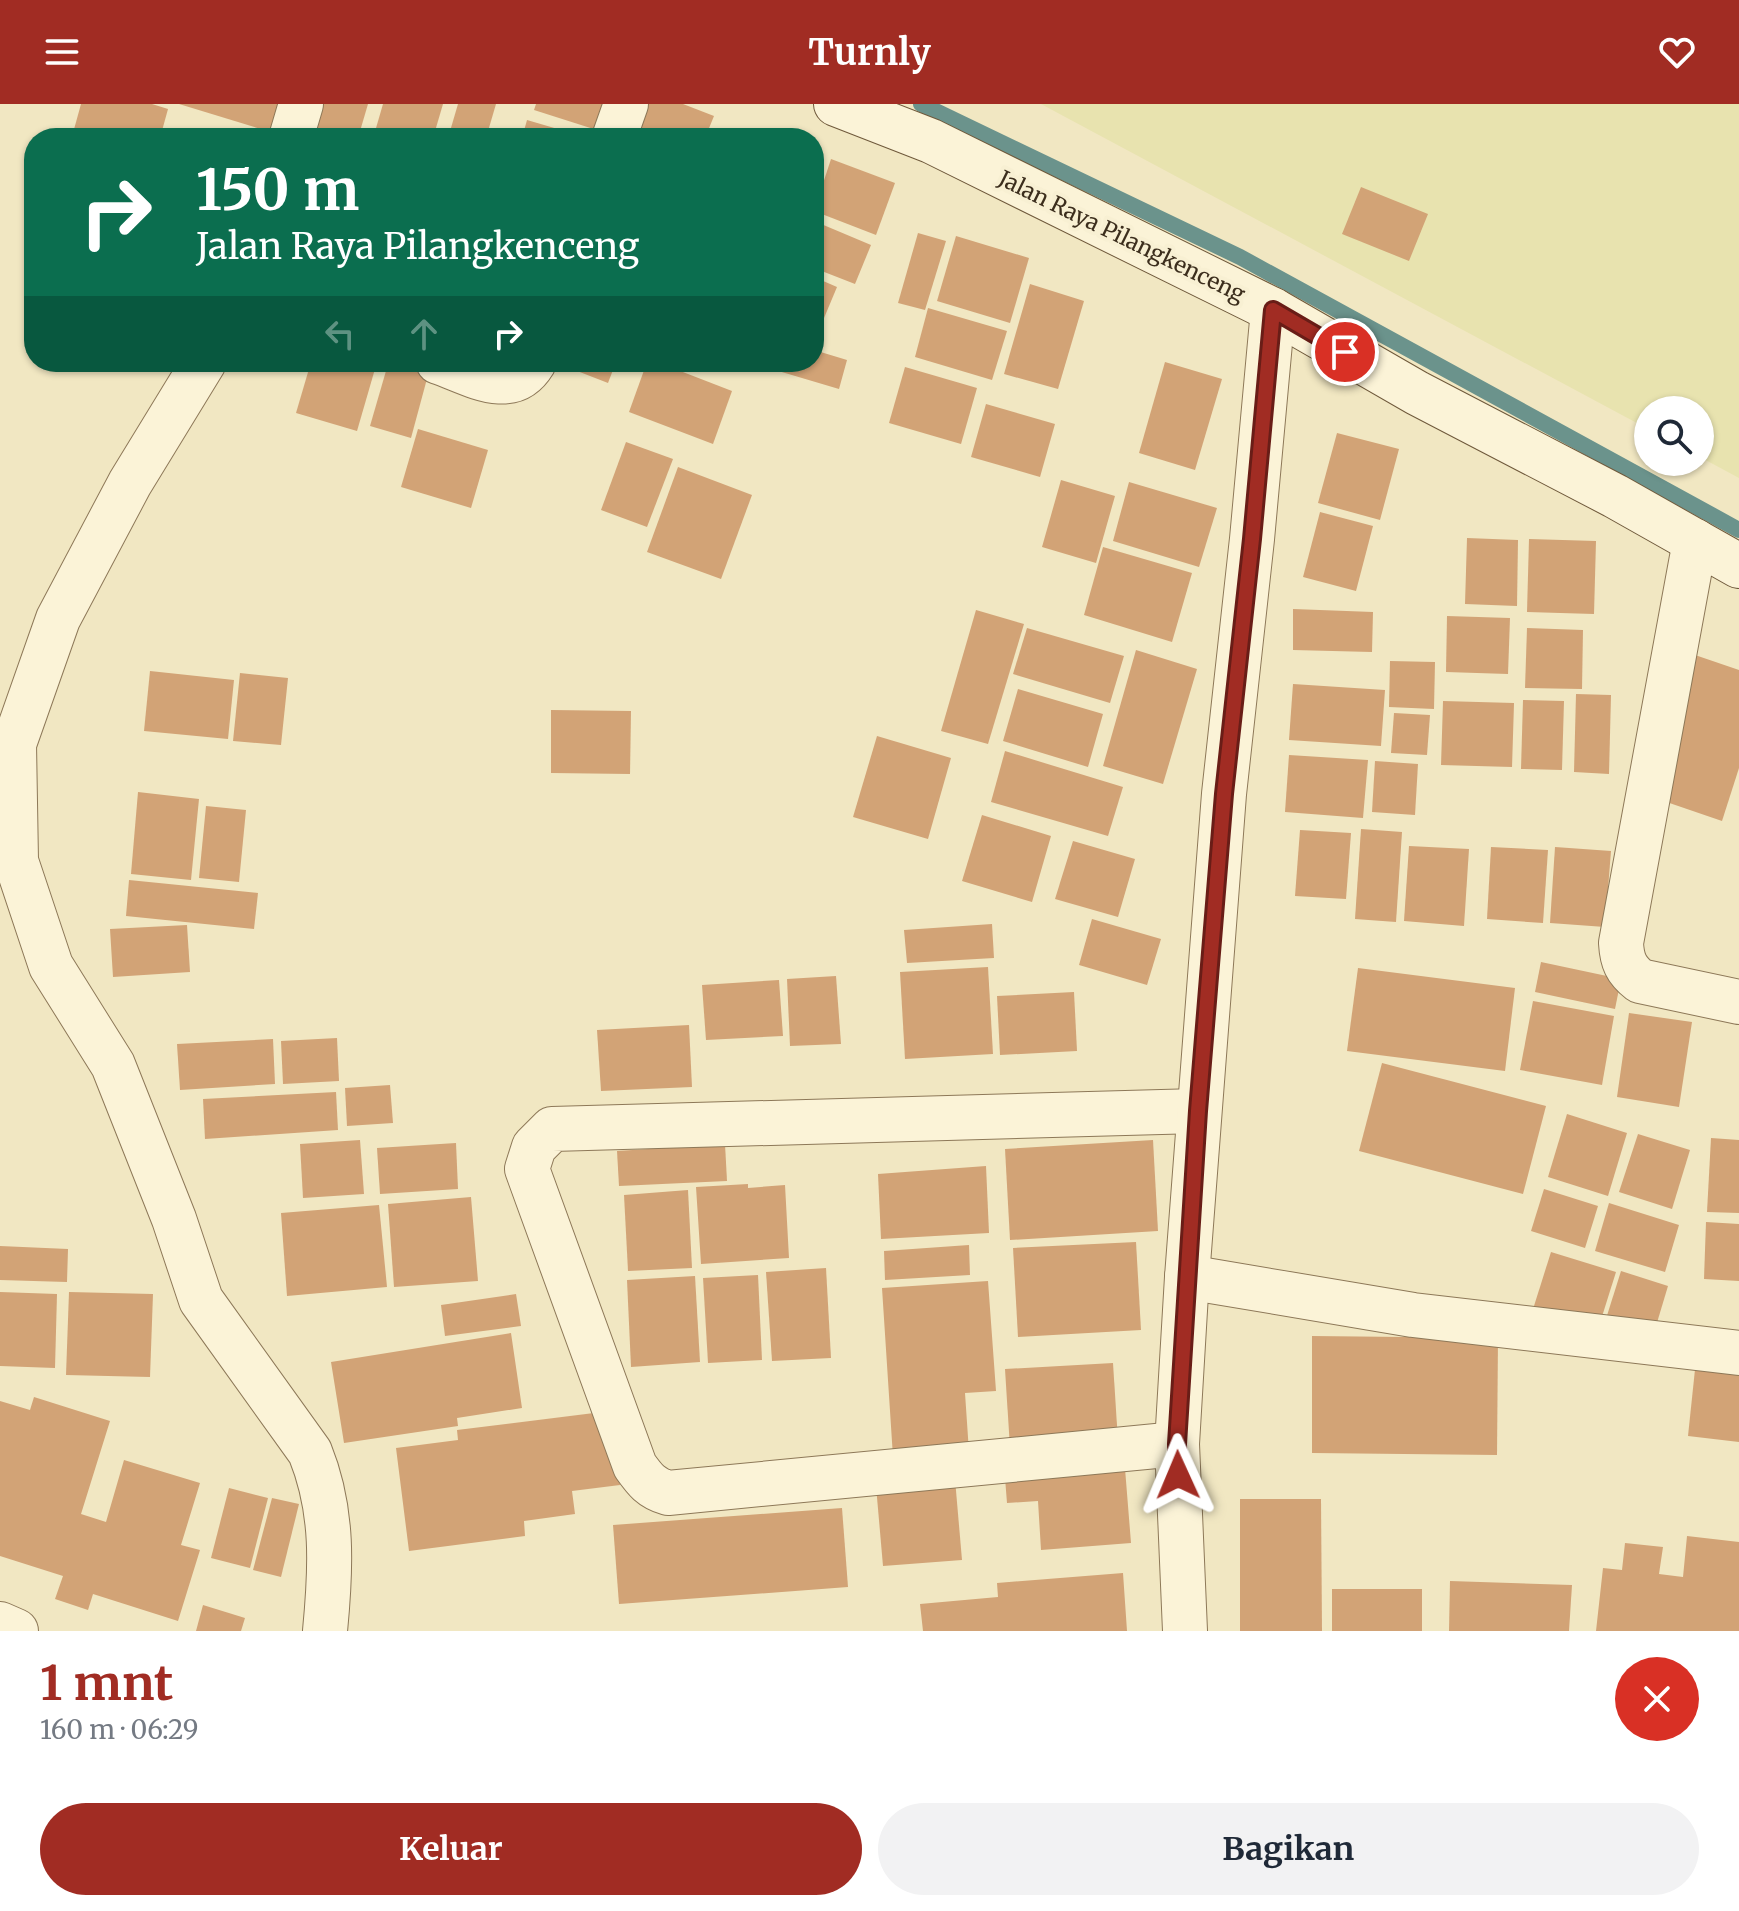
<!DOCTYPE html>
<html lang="id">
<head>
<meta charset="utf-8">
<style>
	body { margin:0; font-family:Merriweather,serif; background:#f2f2f3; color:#1f2937; height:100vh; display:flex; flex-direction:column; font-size:30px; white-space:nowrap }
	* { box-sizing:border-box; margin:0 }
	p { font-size:26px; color:#747a83 }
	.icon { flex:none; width:44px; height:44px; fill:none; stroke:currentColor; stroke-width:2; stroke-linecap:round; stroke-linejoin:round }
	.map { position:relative; height:1527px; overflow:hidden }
	.panel { display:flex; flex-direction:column; background:#fff; flex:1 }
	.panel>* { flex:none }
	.hud { position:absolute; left:24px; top:24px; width:800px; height:244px; border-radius:32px; box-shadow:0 2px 6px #0004; background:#0b6e4f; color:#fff; overflow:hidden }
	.buttons { position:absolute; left:1634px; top:292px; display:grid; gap:16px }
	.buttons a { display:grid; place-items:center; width:80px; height:80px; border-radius:50%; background:#fff; box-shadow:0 2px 6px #0004; font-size:40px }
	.pin { position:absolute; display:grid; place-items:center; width:68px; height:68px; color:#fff; margin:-34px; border:4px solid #fff; border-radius:50%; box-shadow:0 2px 8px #0007 }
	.me { position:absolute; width:88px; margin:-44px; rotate:359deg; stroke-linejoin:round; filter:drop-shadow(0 0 6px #0008) }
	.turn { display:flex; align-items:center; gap:28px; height:168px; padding:0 40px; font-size:36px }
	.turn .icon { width:104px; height:104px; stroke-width:2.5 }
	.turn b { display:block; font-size:56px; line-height:68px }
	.lanes { display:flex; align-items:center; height:76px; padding:0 40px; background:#0003; justify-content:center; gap:40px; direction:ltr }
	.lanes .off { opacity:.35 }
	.round { display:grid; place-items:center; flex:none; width:84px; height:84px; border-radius:42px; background:#f2f2f3 }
	.head { display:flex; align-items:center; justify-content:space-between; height:136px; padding:0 40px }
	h1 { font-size:48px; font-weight:700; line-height:60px; color:#a12c23 }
	.primary-button { display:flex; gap:16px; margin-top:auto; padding:16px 40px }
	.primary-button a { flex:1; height:92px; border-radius:48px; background:#a12c23; color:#fff; font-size:32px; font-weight:700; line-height:92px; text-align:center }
	.primary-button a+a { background:#f2f2f3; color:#1f2937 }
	header { display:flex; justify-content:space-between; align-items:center; height:104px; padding:0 40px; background:#a12c23; color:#fff; font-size:36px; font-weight:700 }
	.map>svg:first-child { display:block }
	.farmland { fill:#e8e3af }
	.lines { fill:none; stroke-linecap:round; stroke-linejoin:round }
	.stream { stroke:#6b938c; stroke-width:16 }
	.building { fill:#d2a376 }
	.street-casing { stroke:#8d7858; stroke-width:46 }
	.secondary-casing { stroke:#6f593b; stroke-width:46 }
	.street { stroke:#fbf3d7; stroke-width:44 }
	.secondary { stroke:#fbf3d7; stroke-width:44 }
	.route-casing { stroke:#691d17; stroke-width:20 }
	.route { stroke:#a12c23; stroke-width:14 }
	.labels { text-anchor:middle; stroke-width:8; stroke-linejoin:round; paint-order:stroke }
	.street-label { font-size:22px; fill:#3c2e1d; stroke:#f8f0d3 }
</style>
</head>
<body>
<header><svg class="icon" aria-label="menu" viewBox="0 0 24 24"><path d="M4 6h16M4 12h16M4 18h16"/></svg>Turnly<svg class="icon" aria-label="heart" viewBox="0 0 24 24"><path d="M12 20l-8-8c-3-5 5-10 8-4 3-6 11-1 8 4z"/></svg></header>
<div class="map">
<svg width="1739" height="1527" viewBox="0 0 1739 1527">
	<rect width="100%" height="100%" fill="#f1e7c2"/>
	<path class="farmland" d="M 1041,0 L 1739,0 L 1739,374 L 1700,353 L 1700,306 L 1648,306 L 1648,325 Z"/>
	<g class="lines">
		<path class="stream" d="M 921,0 L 1240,153 L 1739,426"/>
	</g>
	<g class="building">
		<path d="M 81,0 L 152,0 L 168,5 L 160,34 L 90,34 L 73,29 Z"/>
		<path d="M 179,0 L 282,0 L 274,29 Z"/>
		<path d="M 314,0 L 368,0 L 358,34 L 304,34 Z"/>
		<path d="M 383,0 L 443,0 L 433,34 L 384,34 L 374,31 Z"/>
		<path d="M 458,0 L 496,0 L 486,34 L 448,34 Z"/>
		<path d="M 536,0 L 611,0 L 603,28 L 534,6 Z"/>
		<path d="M 638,0 L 683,0 L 714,12 L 705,34 L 638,34 L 627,30 Z"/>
		<path d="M 527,16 L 585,33 L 585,34 L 522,34 Z"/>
		<path d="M 831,55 L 895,79 L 876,131 L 814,107 Z"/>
		<path d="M 1361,83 L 1428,110 L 1409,157 L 1342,130 Z"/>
		<path d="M 814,117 L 871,141 L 855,180 L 814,164 Z"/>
		<path d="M 918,129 L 946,137 L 925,206 L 898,199 Z"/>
		<path d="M 956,132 L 1029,154 L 1010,219 L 937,197 Z"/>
		<path d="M 814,173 L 837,183 L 814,238 Z"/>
		<path d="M 1030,180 L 1084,197 L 1058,285 L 1004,270 Z"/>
		<path d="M 928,204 L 1007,227 L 992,276 L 915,253 Z"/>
		<path d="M 814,246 L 847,256 L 839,285 L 775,266 L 778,258 L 814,258 Z"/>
		<path d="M 311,258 L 377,258 L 357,327 L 296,309 Z"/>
		<path d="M 554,258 L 616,258 L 608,279 Z"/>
		<path d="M 647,258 L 657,258 L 732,287 L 713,340 L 629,308 Z"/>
		<path d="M 1165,258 L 1222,275 L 1195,366 L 1139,349 Z"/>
		<path d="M 388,260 L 428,271 L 411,334 L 370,322 Z"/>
		<path d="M 905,263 L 977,284 L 961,340 L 889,319 Z"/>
		<path d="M 986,300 L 1055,320 L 1040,373 L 971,353 Z"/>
		<path d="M 418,325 L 488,346 L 471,404 L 401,383 Z"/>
		<path d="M 1337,329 L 1399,345 L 1380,416 L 1318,399 Z"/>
		<path d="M 626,338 L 673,355 L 647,423 L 601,406 Z"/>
		<path d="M 678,363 L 752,391 L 721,475 L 647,448 Z"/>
		<path d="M 1061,376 L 1115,392 L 1096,459 L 1042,443 Z"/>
		<path d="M 1129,378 L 1217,404 L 1199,463 L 1113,437 Z"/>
		<path d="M 1320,408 L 1373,422 L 1356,487 L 1303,473 Z"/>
		<path d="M 1467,434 L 1518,436 L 1517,502 L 1465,500 Z"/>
		<path d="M 1529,435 L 1596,437 L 1594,510 L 1527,508 Z"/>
		<path d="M 1103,443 L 1192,469 L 1172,538 L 1084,511 Z"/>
		<path d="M 1293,505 L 1373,508 L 1372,548 L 1293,546 Z"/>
		<path d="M 976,506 L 1024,520 L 988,640 L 941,627 Z"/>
		<path d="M 1447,512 L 1510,514 L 1508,570 L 1446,568 Z"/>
		<path d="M 1027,524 L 1124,552 L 1110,599 L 1013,570 Z"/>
		<path d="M 1527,524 L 1583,526 L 1582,585 L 1525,584 Z"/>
		<path d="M 1136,546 L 1197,565 L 1163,680 L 1103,662 Z"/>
		<path d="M 1695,551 L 1739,566 L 1739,664 L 1722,717 L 1649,692 Z"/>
		<path d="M 1390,557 L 1435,558 L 1434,605 L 1389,603 Z"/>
		<path d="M 150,567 L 234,576 L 228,635 L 144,627 Z"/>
		<path d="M 240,569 L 288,574 L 281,641 L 233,637 Z"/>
		<path d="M 1293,580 L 1385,586 L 1381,642 L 1289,636 Z"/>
		<path d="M 1018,585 L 1103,610 L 1088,663 L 1003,637 Z"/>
		<path d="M 1576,590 L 1611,591 L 1609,670 L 1574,668 Z"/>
		<path d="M 1523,596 L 1564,597 L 1562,666 L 1521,665 Z"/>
		<path d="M 1443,597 L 1514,599 L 1512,663 L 1441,661 Z"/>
		<path d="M 551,606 L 631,607 L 630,670 L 551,669 Z"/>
		<path d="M 1394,609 L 1430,611 L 1427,651 L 1391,649 Z"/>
		<path d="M 877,632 L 951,654 L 928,735 L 853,713 Z"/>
		<path d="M 1005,647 L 1123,683 L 1108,732 L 991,698 Z"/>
		<path d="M 1289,651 L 1368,656 L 1363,714 L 1285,708 Z"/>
		<path d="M 1375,657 L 1418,660 L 1415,711 L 1372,708 Z"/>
		<path d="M 138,688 L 199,695 L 191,776 L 131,770 Z"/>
		<path d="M 206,702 L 246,706 L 239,778 L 199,774 Z"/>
		<path d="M 982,711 L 1051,732 L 1032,798 L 962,777 Z"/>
		<path d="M 1361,725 L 1402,728 L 1396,818 L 1355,815 Z"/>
		<path d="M 1300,726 L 1351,729 L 1346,795 L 1295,792 Z"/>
		<path d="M 1073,737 L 1135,755 L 1118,813 L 1055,795 Z"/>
		<path d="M 1409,742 L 1469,745 L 1464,822 L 1404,817 Z"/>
		<path d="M 1491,743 L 1548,746 L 1543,819 L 1487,815 Z"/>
		<path d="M 1555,743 L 1611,747 L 1605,823 L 1550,819 Z"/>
		<path d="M 129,776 L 258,789 L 254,825 L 126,812 Z"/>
		<path d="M 1092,815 L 1161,835 L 1147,881 L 1079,861 Z"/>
		<path d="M 992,820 L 994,854 L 907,859 L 904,826 Z"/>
		<path d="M 187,821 L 190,868 L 113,873 L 110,825 Z"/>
		<path d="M 1541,858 L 1621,875 L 1615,905 L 1535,888 Z"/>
		<path d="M 988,863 L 993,950 L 905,955 L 900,868 Z"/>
		<path d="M 1358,864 L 1515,884 L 1505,967 L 1347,947 Z"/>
		<path d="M 836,872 L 841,940 L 790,942 L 787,875 Z"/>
		<path d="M 779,876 L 783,932 L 706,936 L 702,881 Z"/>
		<path d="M 1074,888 L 1077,947 L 1000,951 L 997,892 Z"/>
		<path d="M 1533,897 L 1614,912 L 1602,981 L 1520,966 Z"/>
		<path d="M 1629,909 L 1692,918 L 1679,1003 L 1617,993 Z"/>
		<path d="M 689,921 L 692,983 L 601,987 L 597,926 Z"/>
		<path d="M 337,934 L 339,977 L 283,980 L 281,937 Z"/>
		<path d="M 273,935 L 275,980 L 180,986 L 177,940 Z"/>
		<path d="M 1382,959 L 1546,1002 L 1523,1090 L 1359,1047 Z"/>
		<path d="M 390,981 L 393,1019 L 347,1022 L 345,984 Z"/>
		<path d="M 336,988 L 338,1026 L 205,1035 L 203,995 Z"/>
		<path d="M 1567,1010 L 1627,1029 L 1608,1092 L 1548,1073 Z"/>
		<path d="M 1638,1030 L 1690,1046 L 1672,1105 L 1619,1088 Z"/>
		<path d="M 1711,1034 L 1739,1036 L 1739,1109 L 1707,1108 Z"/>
		<path d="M 360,1036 L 364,1090 L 303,1094 L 300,1040 Z"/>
		<path d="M 1153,1036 L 1158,1127 L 1010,1136 L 1005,1045 Z"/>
		<path d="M 456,1039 L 458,1085 L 380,1090 L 377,1044 Z"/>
		<path d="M 725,1040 L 727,1077 L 619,1082 L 617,1047 Z"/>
		<path d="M 986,1062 L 989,1129 L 881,1135 L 878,1070 Z"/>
		<path d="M 748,1080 L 748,1084 L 785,1081 L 789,1154 L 701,1160 L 696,1083 Z"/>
		<path d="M 1544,1085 L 1598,1102 L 1585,1144 L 1531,1127 Z"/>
		<path d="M 688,1086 L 692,1164 L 628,1167 L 624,1091 Z"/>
		<path d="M 471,1093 L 478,1177 L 394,1183 L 388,1100 Z"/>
		<path d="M 1609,1099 L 1679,1121 L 1665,1168 L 1595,1147 Z"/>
		<path d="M 379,1101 L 387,1183 L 287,1192 L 281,1109 Z"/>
		<path d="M 1706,1118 L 1739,1120 L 1739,1177 L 1704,1175 Z"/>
		<path d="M 1136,1138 L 1141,1226 L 1018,1233 L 1013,1144 Z"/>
		<path d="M 969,1141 L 970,1171 L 885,1176 L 884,1147 Z"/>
		<path d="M 0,1142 L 68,1145 L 67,1178 L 0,1176 Z"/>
		<path d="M 1551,1148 L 1616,1168 L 1599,1222 L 1534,1202 Z"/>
		<path d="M 826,1164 L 831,1254 L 772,1257 L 766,1168 Z"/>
		<path d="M 1621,1167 L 1668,1182 L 1653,1232 L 1605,1218 Z"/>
		<path d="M 758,1171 L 762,1256 L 708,1259 L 703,1174 Z"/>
		<path d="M 695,1172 L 700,1258 L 631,1263 L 627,1176 Z"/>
		<path d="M 988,1177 L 996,1287 L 965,1289 L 969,1348 L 893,1353 L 882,1184 Z"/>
		<path d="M 0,1188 L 57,1190 L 55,1264 L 0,1262 Z"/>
		<path d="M 69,1188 L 153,1190 L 150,1273 L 66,1271 Z"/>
		<path d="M 516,1190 L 521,1222 L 445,1232 L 441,1201 Z"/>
		<path d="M 511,1229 L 522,1304 L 457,1314 L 458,1322 L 344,1339 L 331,1258 Z"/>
		<path d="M 1312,1232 L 1498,1234 L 1497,1351 L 1312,1349 Z"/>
		<path d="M 1696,1256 L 1739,1261 L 1739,1338 L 1688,1332 Z"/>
		<path d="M 1113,1259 L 1118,1337 L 1010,1344 L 1005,1265 Z"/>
		<path d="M 34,1293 L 110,1317 L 81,1410 L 106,1418 L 124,1356 L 200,1379 L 181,1441 L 200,1446 L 178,1517 L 93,1490 L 88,1506 L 55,1495 L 63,1472 L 0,1452 L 0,1297 L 30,1306 Z"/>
		<path d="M 610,1307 L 620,1381 L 572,1387 L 575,1410 L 524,1417 L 525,1432 L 409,1447 L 396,1344 L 458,1336 L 457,1326 Z"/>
		<path d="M 1124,1352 L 1131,1439 L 1041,1446 L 1038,1397 L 1007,1399 L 1004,1361 Z"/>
		<path d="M 955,1375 L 962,1456 L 883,1462 L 876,1382 Z"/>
		<path d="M 229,1384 L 268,1394 L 250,1464 L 211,1454 Z"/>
		<path d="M 272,1394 L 299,1400 L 281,1473 L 253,1466 Z"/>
		<path d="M 1240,1395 L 1321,1395 L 1322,1527 L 1240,1527 Z"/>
		<path d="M 842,1404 L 848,1483 L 619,1500 L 613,1421 Z"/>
		<path d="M 1687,1432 L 1739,1438 L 1739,1527 L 1596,1527 L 1603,1464 L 1622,1466 L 1625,1439 L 1663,1443 L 1659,1470 L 1683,1473 Z"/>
		<path d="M 1123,1469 L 1127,1527 L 923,1527 L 920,1500 L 998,1493 L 997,1479 Z"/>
		<path d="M 1450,1477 L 1572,1481 L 1569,1527 L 1449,1527 Z"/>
		<rect x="1332" y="1485" width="90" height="42"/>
		<path d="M 203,1501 L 245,1514 L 241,1527 L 196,1527 Z"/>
	</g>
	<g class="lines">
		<g class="street-casing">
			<g id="street">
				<path d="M 291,34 L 301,0"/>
				<path d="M 614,34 L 626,0"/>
				<path d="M 204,258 L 130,379 L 58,515 L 14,640 L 16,757 L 51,862 L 113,961 L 174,1115 L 201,1196 L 310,1348 C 334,1407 331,1465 325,1527"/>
				<path d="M 438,258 C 471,269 511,296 534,258"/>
				<path d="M 1695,437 L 1621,839 C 1622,857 1626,866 1640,877 L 1739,898"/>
				<path d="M 1187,1173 L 1413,1211 L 1739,1249"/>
				<path d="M 1177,1340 L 668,1389 C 651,1384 645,1376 635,1362 L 527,1065 L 534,1043 L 552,1025 L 1198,1007"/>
				<path d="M 0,1520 L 16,1527"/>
				<path d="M 1185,1527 L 1177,1340 L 1187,1173 L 1224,690 L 1252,435 L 1273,206"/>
			</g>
		</g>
		<g class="secondary-casing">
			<path id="secondary" d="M 836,0 L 931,37 L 1273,206 L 1417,289 L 1615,392 L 1739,462"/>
		</g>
		<use href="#street" class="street"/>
		<use href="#secondary" class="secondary"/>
	</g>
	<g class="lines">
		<g class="route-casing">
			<path id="route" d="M 1178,1371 L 1177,1340 L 1198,1007 L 1224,690 L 1252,435 L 1273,206 L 1345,248"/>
		</g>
		<use href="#route" class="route"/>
	</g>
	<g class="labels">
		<g class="street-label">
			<text transform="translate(1122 132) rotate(26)" y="8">Jalan Raya Pilangkenceng</text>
		</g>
	</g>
</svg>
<div class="buttons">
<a><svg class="icon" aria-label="search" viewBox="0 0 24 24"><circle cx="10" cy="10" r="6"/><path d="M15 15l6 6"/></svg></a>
</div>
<div class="pin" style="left:1345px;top:248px;background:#d93025"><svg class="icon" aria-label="arrive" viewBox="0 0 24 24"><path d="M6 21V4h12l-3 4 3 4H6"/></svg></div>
<svg class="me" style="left:1178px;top:1371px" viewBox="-20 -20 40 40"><path d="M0-17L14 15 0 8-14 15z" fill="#a12c23" stroke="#fff" stroke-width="4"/></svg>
<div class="hud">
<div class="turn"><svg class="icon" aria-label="right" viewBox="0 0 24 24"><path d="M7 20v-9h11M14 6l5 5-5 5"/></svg><div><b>150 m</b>Jalan Raya Pilangkenceng</div></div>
<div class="lanes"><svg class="icon off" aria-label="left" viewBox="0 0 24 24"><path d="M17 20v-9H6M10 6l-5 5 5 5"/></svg><svg class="icon off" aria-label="ahead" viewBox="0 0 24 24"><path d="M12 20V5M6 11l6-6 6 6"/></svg><svg class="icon" aria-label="right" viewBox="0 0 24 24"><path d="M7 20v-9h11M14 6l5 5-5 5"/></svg></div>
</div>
</div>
<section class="panel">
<div class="head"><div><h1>1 mnt</h1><p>160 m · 06:29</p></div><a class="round" style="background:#d93025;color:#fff"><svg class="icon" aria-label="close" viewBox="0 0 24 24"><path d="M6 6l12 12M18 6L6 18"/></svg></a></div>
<div class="primary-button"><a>Keluar</a><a>Bagikan</a></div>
</section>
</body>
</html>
